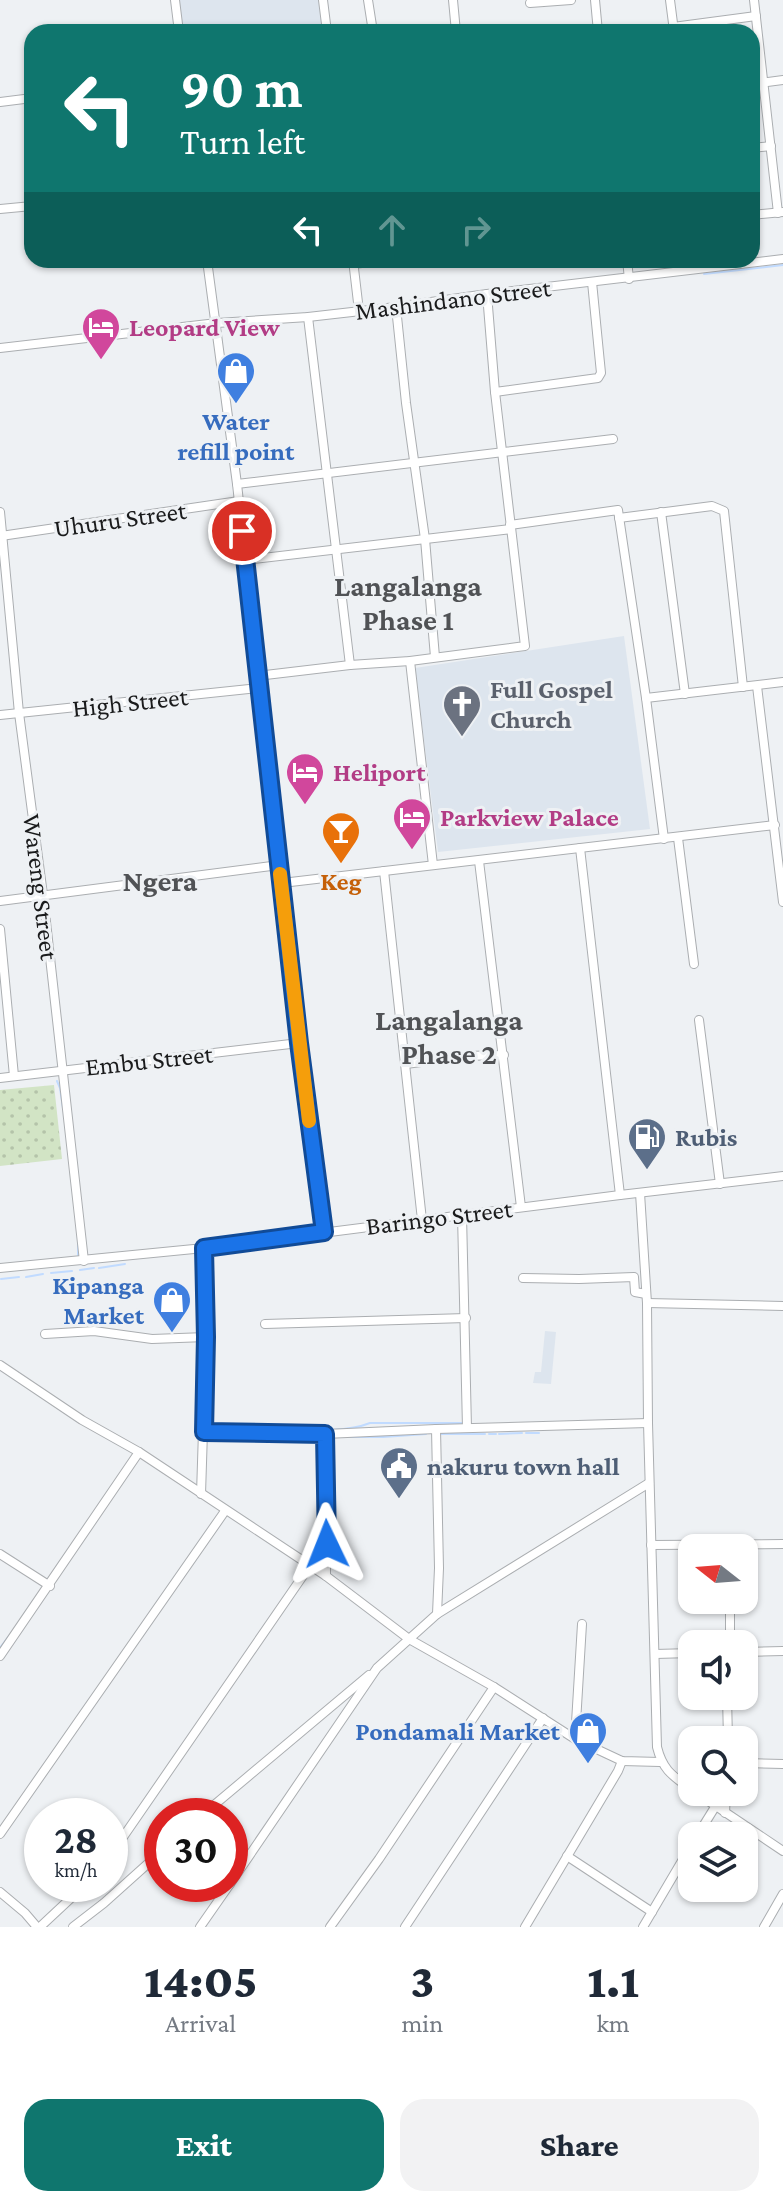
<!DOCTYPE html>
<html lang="en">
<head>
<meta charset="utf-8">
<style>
	body { margin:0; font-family:"Crimson Pro",serif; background:#f2f2f3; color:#1f2937; height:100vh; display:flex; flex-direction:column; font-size:30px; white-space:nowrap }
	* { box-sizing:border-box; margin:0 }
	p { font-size:26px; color:#747a83 }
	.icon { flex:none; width:44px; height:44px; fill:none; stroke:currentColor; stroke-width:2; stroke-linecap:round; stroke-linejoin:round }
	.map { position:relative; height:1927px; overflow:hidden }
	.panel { display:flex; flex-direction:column; background:#fff; flex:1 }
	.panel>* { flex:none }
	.guide { position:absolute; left:24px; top:24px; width:736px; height:244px; border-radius:24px; box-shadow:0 2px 6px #0004; background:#0f766e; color:#fff; overflow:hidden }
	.needle { width:52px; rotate:287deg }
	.controls { position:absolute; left:678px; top:1534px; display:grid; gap:16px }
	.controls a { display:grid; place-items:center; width:80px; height:80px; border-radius:16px; background:#fff; box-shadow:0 2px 6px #0004; font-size:40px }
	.speed { position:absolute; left:24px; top:1798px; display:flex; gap:16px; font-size:40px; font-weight:700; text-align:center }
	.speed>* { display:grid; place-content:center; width:104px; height:104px; border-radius:50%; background:#fff; box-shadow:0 2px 6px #0004; line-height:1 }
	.speed small { font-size:20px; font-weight:400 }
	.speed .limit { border:12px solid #d22; background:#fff; color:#111 }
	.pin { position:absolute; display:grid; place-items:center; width:68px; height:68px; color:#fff; margin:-34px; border:4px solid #fff; border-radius:50%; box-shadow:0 2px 8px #0007 }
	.me { position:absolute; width:88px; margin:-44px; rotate:358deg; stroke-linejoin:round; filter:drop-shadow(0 0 6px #0008) }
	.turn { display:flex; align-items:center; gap:28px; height:168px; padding:0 24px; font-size:36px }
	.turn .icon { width:104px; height:104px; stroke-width:2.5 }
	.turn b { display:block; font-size:56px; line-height:68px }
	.lanes { display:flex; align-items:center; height:76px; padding:0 24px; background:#0003; justify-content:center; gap:40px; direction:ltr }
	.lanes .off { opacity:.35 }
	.eta { display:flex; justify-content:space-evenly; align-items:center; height:136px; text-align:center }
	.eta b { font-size:48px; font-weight:800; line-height:56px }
	.cta { display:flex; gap:16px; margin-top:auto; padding:16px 24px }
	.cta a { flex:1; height:92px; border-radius:24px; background:#0f766e; color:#fff; font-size:32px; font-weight:800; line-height:92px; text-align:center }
	.cta a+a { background:#f2f2f3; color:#1f2937 }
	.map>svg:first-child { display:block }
	.built { fill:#dde5ee }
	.grass { fill:url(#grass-dots) }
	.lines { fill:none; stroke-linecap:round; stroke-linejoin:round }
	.stream { stroke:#c1dbff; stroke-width:2 }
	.street-casing { stroke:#abaeb1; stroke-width:10 }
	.street { stroke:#fff; stroke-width:8 }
	.route-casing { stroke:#114b97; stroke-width:20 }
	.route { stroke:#1a73e8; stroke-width:14 }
	.slow { stroke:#f59e0b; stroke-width:14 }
	.labels { text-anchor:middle; stroke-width:6; stroke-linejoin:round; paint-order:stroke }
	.street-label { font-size:26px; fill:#1a1b1c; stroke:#eef1f4 }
	.hotel-label { font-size:26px; font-weight:bold; fill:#b23c85; stroke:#eef1f4; text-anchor:start }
	.shop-label { font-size:26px; font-weight:bold; fill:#366cbe; stroke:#eef1f4; text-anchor:end }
	.worship-label { font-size:26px; font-weight:bold; fill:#5b616d; stroke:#eef1f4; text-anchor:start }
	.food-label { font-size:26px; font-weight:bold; fill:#c56008; stroke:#eef1f4 }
	.service-label { font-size:26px; font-weight:bold; fill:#4e5e75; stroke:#eef1f4; text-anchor:start }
	.quarter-label { font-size:30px; font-weight:bold; fill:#505255; stroke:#eef1f4 }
</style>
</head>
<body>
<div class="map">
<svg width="783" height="1927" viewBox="0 0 783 1927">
	<defs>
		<pattern id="grass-dots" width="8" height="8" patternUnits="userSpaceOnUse" patternTransform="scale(2)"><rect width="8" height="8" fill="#d2e4c5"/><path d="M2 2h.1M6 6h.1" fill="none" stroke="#b4c3a9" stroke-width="1.8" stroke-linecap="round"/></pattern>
	</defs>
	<rect width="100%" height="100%" fill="#eef1f4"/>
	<g class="built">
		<path d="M 175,0 L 323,0 L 327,32 L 179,32 Z"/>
		<path d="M 624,636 L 650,829 L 438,852 L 415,668 Z"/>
		<path d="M 545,1331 L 556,1332 L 551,1384 L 533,1383 L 535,1372 L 541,1372 Z"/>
	</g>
	<path class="grass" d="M 54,1085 L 62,1159 L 0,1166 L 0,1090 Z"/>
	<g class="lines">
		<g class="stream">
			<path d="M 704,274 L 783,265"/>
			<path d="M 57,1081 L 60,1088 L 63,1108"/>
			<path d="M 78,1245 L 78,1255"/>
			<path d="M 99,1268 L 125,1264"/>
			<path d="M 80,1270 L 94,1268"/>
			<path d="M 51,1273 L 72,1271"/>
			<path d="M 26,1277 L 43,1274"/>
			<path d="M 1,1279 L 19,1277"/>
			<path d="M 267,1429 C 297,1429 343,1434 370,1423 L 463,1423"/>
			<path d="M 526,1433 L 539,1433"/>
			<path d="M 441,1434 L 485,1434"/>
			<path d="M 489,1434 L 496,1434"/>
			<path d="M 499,1434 L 522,1433"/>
			<path d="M 339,1437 L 383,1437 L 426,1434"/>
			<path d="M 249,1438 L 317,1438"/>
			<path d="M 0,1648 L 9,1636"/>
		</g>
		<g class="street-casing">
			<g id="street">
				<path d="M 175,0 L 179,32"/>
				<path d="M 323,0 L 327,32"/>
				<path d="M 368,0 L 373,32"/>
				<path d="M 453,0 L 456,32"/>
				<path d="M 595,0 L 598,32"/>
				<path d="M 670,0 L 674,31"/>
				<path d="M 754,0 L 778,213"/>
				<path d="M 530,3 L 571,0"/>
				<path d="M 673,27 L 756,16"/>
				<path d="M 752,84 L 783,80"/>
				<path d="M 0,102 L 32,98"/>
				<path d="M 752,148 L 771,146"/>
				<path d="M 0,209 L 32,206"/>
				<path d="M 752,215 L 783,212"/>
				<path d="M 207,260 L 237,484 L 299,1043 L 324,1232"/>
				<path d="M 353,260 L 359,311"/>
				<path d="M 627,260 L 629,279"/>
				<path d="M 353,264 L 389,260"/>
				<path d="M 396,307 L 406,403 L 425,539 L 435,657"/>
				<path d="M 308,317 L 350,665"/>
				<path d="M 0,348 L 217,323 L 308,317 L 396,307 L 487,294 L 783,259"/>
				<path d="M 495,392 L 598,378 L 601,373 L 600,363 L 592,282"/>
				<path d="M 237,484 L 613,439"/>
				<path d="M 0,512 L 19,713 L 43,895 L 84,1261"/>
				<path d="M 661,512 L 685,694"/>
				<path d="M 619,518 L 712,506 L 724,511 L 743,687"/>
				<path d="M 510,525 L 618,510 L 646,698 L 664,839"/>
				<path d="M 1,536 L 239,501"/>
				<path d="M 245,560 L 511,529"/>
				<path d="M 410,661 L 433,865"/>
				<path d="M 257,676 L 350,665 L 410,661 L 525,646 L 495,392 L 487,294"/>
				<path d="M 757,686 L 783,902"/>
				<path d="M 646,698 L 783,682"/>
				<path d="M 0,715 L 259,688"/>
				<path d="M 678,838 L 694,964"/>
				<path d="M 580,848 L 620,1195"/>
				<path d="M 479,861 L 521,1207"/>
				<path d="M 384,871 L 422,1220"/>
				<path d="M 282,883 L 775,825"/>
				<path d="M 0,901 L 279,865"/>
				<path d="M 0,929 L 14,1076"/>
				<path d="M 699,1020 L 720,1184"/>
				<path d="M 406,1064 L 465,1056 L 504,1055"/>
				<path d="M 0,1078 L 299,1043"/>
				<path d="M 640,1193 L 647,1303 L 648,1423 L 657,1747 C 663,1771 673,1776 692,1790"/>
				<path d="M 462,1215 L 467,1428"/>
				<path d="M 0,1268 L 204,1248 L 620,1195 L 783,1176"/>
				<path d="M 523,1278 L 579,1279 L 634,1277 L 635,1292 L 646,1294"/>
				<path d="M 647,1303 L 783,1306"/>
				<path d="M 265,1324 L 466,1318"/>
				<path d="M 45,1334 L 94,1331 L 152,1339 L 206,1337"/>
				<path d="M 0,1365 L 82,1420 L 139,1452 L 326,1576 L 409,1639 L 494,1687 L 575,1739 L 622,1761 L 660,1762"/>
				<path d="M 436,1429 L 648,1423"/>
				<path d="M 204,1432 L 325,1434 L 326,1576"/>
				<path d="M 325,1434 L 436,1429 L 439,1568 L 437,1614"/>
				<path d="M 201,1494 L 206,1337 L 204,1248"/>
				<path d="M 651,1545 L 783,1544"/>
				<path d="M 0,1554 L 50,1586"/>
				<path d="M 730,1600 L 730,1644"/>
				<path d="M 744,1652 L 783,1651"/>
				<path d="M 655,1654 L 692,1653"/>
				<path d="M 0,1656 L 139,1452"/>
				<path d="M 727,1696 L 728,1740"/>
				<path d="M 575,1739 L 582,1624"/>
				<path d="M 744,1763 L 783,1764"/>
				<path d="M 695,1792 L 783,1851"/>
				<path d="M 725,1813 L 726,1792"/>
				<path d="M 201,1816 L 369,1675"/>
				<path d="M 0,1834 L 225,1511"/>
				<path d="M 697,1836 L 715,1807"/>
				<path d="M 110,1856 L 309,1567"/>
				<path d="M 567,1856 L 652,1912"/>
				<path d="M 230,1884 L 377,1668 L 437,1614 L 649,1483"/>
				<path d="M 0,1892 L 25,1913 L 37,1927"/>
				<path d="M 40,1927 L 86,1884"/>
				<path d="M 73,1927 L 104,1903 L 162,1851"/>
				<path d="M 200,1927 L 230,1884"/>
				<path d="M 330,1927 L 379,1859 L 494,1687"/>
				<path d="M 405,1927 L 543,1718"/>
				<path d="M 525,1927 L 618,1771 L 622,1761"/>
				<path d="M 643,1927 L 692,1844"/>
				<path d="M 764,1927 L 783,1894"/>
			</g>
		</g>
		<use href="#street" class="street"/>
	</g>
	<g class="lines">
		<g class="route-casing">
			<path id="route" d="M 242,531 L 299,1043 L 324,1232 L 204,1248 L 206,1337 L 204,1432 L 325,1434 L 327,1544"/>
		</g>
		<use href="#route" class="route"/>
		<path class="slow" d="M 280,874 L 309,1121"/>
	</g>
	<defs>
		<g id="hotel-pin" transform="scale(2)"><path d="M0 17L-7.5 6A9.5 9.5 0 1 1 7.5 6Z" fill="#d1479c" stroke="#eef1f4"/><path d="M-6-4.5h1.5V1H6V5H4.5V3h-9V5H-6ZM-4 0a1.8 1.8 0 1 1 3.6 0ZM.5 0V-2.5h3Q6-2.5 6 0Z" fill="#fff"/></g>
		<g id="shop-pin" transform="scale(2)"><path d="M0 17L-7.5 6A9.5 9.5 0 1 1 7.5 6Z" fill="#3f7fe0" stroke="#eef1f4"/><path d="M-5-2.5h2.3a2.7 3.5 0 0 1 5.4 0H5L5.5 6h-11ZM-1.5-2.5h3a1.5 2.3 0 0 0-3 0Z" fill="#fff"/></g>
		<g id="church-pin" transform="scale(2)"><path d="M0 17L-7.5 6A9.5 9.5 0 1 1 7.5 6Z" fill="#6b7280" stroke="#eef1f4"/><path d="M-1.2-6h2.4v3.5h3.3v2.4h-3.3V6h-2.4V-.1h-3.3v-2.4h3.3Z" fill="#fff"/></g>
		<g id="bar-pin" transform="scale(2)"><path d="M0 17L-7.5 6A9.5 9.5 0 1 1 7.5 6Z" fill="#e8710a" stroke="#eef1f4"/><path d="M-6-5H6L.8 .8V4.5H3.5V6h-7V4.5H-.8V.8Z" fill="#fff"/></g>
		<g id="fuel-pin" transform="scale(2)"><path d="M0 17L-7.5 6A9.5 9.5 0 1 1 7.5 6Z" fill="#5c6f8a" stroke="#eef1f4"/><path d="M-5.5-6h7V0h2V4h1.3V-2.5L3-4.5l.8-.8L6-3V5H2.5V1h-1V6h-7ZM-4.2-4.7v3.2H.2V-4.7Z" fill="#fff"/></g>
		<g id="civic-pin" transform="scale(2)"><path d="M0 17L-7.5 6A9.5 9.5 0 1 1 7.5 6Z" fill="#5c6f8a" stroke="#eef1f4"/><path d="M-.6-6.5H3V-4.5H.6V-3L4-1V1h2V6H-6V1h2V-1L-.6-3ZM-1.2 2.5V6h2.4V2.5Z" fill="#fff"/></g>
	</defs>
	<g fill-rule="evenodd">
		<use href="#hotel-pin" x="101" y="327"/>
		<use href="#shop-pin" x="236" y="371"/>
		<use href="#church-pin" x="462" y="704"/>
		<use href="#hotel-pin" x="305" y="772"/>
		<use href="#hotel-pin" x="412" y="817"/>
		<use href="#bar-pin" x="341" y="831"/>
		<use href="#fuel-pin" x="647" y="1137"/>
		<use href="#shop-pin" x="172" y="1300"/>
		<use href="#civic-pin" x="399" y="1466"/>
		<use href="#shop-pin" x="588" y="1731"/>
	</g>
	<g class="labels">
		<g class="street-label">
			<text transform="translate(453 299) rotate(-7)" y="9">Mashindano Street</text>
			<text transform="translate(120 519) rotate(-8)" y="9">Uhuru Street</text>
			<text transform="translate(130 702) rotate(-6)" y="9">High Street</text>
			<text transform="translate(41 887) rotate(83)" y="9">Wareng Street</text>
			<text transform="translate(149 1060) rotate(-6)" y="9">Embu Street</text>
			<text transform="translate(439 1217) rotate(-7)" y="9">Baringo Street</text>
		</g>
		<g class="hotel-label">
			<text x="129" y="336">Leopard View</text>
			<text x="333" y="781">Heliport</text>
			<text x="440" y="826">Parkview Palace</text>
		</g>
		<g class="shop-label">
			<text x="236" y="430" text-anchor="middle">Water<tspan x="236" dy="30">refill point</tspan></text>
			<text x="144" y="1294">Kipanga<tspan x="144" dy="30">Market</tspan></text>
			<text x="560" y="1740">Pondamali Market</text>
		</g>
		<g class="worship-label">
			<text x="490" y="698">Full Gospel<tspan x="490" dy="30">Church</tspan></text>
		</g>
		<g class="food-label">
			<text x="341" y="890">Keg</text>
		</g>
		<g class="service-label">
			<text x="675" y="1146">Rubis</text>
			<text x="427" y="1475">nakuru town hall</text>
		</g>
		<g class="quarter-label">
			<text x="408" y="596">Langalanga<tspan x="408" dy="34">Phase 1</tspan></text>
			<text x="160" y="891">Ngera</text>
			<text x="449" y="1030">Langalanga<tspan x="449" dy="34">Phase 2</tspan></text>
		</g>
	</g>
</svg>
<div class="controls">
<a><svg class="needle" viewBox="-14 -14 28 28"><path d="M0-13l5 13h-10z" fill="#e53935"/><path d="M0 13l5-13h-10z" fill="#747a83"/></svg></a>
<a><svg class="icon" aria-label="sound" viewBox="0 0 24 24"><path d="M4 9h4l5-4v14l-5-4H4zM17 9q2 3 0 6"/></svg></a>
<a><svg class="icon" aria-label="search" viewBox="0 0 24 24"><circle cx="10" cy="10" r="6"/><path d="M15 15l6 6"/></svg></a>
<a><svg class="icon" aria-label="layers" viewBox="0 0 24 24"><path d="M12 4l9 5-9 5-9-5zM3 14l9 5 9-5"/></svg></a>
</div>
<div class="speed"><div>28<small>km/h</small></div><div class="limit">30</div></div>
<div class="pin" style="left:242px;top:531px;background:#d93025"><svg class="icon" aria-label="arrive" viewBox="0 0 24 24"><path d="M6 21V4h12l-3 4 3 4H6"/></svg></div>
<svg class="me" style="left:327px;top:1544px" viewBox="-20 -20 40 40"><path d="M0-17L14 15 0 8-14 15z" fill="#1a73e8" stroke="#fff" stroke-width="4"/></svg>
<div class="guide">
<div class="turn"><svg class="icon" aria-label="left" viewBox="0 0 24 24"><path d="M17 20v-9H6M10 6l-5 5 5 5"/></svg><div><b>90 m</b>Turn left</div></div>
<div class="lanes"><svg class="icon" aria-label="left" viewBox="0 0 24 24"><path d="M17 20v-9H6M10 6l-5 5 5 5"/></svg><svg class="icon off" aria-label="ahead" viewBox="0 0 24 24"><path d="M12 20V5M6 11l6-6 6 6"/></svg><svg class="icon off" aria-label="right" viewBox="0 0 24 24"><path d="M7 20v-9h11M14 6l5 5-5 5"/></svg></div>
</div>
</div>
<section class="panel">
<div class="eta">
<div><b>14:05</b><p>Arrival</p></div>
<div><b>3</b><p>min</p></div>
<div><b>1.1</b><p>km</p></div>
</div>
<div class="cta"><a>Exit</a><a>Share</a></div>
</section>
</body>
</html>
